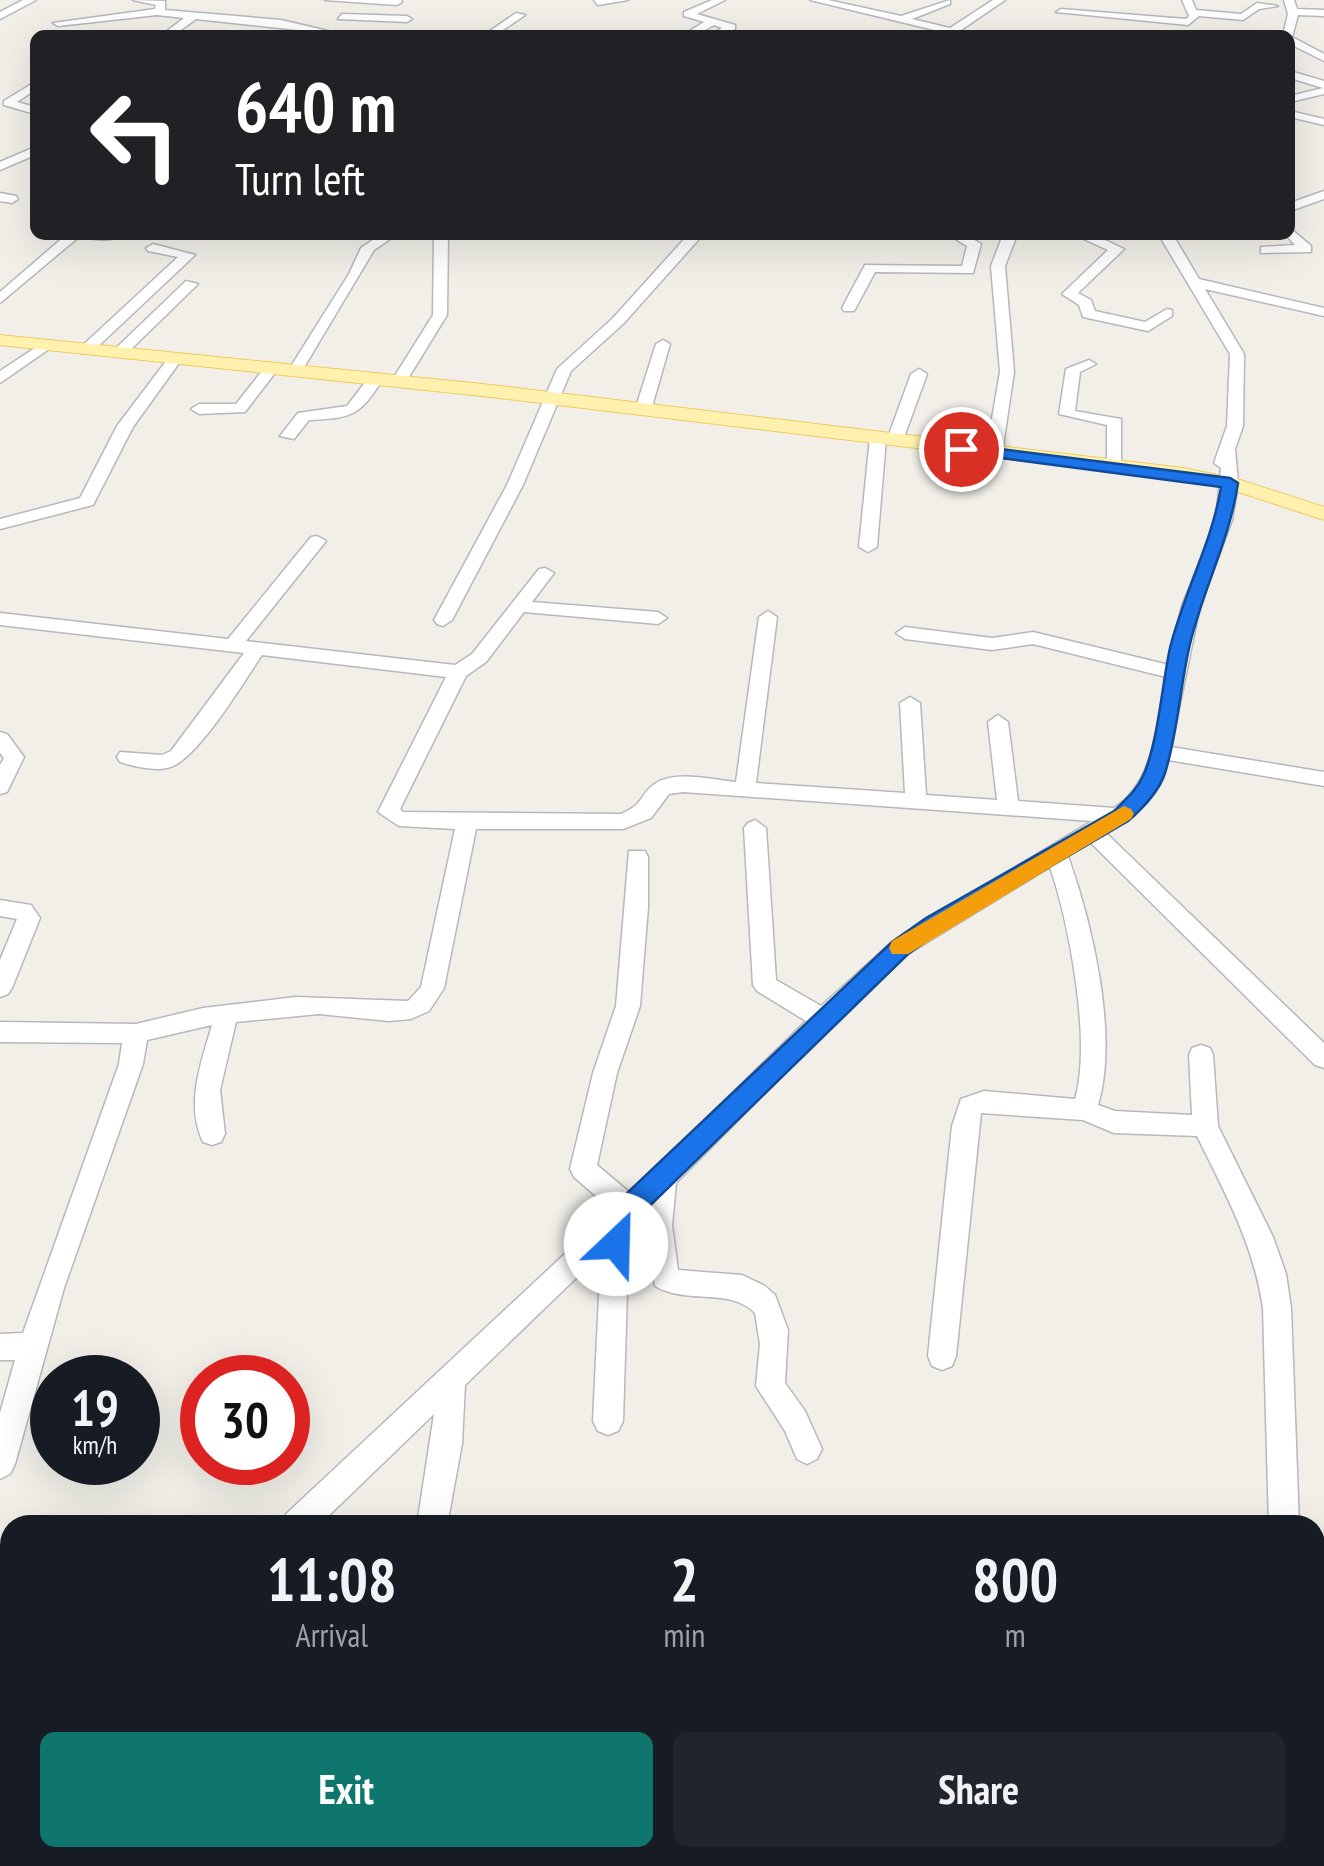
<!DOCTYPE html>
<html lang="en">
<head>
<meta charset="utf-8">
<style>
	body { margin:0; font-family:"PT Sans Narrow",sans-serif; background:#20242c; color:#f1f3f6; height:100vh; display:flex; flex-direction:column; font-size:38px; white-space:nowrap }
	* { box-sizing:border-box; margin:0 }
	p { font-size:32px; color:#9ea1a6 }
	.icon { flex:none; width:55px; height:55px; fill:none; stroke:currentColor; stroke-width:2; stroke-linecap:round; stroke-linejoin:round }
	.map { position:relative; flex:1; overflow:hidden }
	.side { position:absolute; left:0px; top:1515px; width:1325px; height:352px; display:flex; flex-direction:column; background:#171b24; border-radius:30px 30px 0 0; box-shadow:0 10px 40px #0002 }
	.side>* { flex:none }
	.guide { position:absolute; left:30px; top:30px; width:1265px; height:210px; border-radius:15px; box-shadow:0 10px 40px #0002; background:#202124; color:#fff; overflow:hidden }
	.speed { position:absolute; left:30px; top:1355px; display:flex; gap:20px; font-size:50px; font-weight:700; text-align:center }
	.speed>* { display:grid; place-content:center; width:130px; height:130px; border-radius:50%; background:#171b24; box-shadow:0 10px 40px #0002; line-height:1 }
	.speed small { font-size:25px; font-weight:400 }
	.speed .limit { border:15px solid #d22; background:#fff; color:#111 }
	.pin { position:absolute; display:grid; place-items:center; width:85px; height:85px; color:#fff; margin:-42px; border:5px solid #fff; border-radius:50%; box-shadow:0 2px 10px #0007 }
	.me { position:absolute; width:110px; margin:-55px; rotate:24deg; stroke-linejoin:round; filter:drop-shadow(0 0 8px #0008) }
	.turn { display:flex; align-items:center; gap:35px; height:210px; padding:0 40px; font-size:45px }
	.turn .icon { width:130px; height:130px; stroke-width:2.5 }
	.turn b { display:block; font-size:70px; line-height:85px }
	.eta { display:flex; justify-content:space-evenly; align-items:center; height:170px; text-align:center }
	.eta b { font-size:60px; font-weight:700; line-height:70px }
	.action { display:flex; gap:20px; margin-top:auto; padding:20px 40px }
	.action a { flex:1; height:115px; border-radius:15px; background:#0f766e; color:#fff; font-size:40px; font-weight:700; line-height:115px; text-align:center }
	.action a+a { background:#20242c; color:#f1f3f6 }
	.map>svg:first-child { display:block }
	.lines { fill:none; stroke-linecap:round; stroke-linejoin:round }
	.minor-casing { stroke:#b5b8bc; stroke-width:3 }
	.major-casing { stroke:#f2c960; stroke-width:2 }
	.minor { fill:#fff; fill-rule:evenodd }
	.major { fill:#fff2af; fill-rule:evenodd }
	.route { fill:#1a73e8; stroke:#114b97; stroke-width:2.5 }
	.slow { fill:#f59e0b }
</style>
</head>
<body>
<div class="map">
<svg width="1324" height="1866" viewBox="0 0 1324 1866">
	<rect width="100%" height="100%" fill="#f1efe8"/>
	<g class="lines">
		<g class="minor-casing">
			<g id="minor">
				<path d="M 23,0 L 36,0 L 0,19 L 0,12 Z"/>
				<path d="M 133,0 L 165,1 L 165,10 L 281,20 L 345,35 L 196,19 L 174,35 L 162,35 L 184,18 L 157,15 L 58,26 L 53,23 L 155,9 L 156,5 Z"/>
				<path d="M 325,0 L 401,0 L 402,2 L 397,5 Z"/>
				<path d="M 594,0 L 628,0 L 598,5 Z"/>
				<path d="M 712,0 L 725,0 L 697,14 L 735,25 L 735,29 L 724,35 L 711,35 L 722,28 L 714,25 L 696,35 L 683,35 L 704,22 L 684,16 L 684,12 Z"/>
				<path d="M 810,0 L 828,0 L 901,16 L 950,0 L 950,4 L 912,19 L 950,28 L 993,0 L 1005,0 L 961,30 L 974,35 L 955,35 Z"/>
				<path d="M 1182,0 L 1192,0 L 1196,10 L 1241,14 L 1257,3 L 1278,6 L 1259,9 L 1243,20 L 1199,16 L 1188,25 L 1056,12 L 1061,9 L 1186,19 L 1189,16 Z"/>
				<path d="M 1284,0 L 1294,0 L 1297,9 L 1324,10 L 1324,16 L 1298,15 L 1292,37 L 1324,54 L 1324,61 L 1290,44 L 1290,35 L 1283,35 L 1288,14 Z"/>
				<path d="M 516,13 L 525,15 L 496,35 L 484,35 Z"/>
				<path d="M 342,14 L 407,16 L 412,19 L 407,22 L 338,19 Z"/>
				<path d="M 1290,71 L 1324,81 L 1324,94 L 1290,102 L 1290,96 L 1323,88 L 1290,78 Z"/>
				<path d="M 35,82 L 35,90 L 17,102 L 35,107 L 35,114 L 4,105 L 4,101 Z"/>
				<path d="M 1290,111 L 1324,119 L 1324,125 L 1290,117 Z"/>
				<path d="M 35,147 L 35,155 L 0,170 L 0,162 Z"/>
				<path d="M 1324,191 L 1324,199 L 1290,211 L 1290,203 Z"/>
				<path d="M 0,193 L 16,196 L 18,199 L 12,203 L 0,201 Z"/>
				<path d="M 1290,228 L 1311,246 L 1311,252 L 1261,253 L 1261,247 L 1295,245 L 1286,235 L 1290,235 Z"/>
				<path d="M 66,235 L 81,235 L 0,303 L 0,292 Z"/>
				<path d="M 83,235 L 123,235 C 114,241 92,241 83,235 Z"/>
				<path d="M 380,235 L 396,235 L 374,250 L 300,374 L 290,374 L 288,371 L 349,274 L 361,248 Z"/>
				<path d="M 434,235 L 448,235 L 447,315 L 404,385 L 394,385 L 391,382 L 433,315 Z"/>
				<path d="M 949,235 L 966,235 L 981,244 L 973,273 L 875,272 L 854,311 L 844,311 L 842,308 L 865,265 L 962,266 L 967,246 Z"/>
				<path d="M 1003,235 L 1017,235 L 1005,266 L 1014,372 L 1002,453 L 994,458 L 986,453 L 1000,372 L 991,266 Z"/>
				<path d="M 1075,235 L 1094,235 L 1124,249 L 1078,293 L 1091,300 L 1095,311 L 1145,322 L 1167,309 L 1172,310 L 1172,316 L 1148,331 L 1083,317 L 1079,305 L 1062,294 L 1108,250 Z"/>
				<path d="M 1159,235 L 1173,235 L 1199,279 L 1324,308 L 1324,316 L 1205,289 L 1244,354 L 1243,426 L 1235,449 L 1238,483 L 1232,520 L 1200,606 L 1171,747 L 1324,772 L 1324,786 L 1168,760 C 1160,798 1136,814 1106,833 L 1324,1043 L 1324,1068 L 1315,1065 L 1090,842 L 1068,856 C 1092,923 1119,1035 1098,1105 L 1115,1111 L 1192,1115 L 1189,1055 L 1192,1048 L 1201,1045 L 1210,1048 L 1213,1055 L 1218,1126 L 1273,1237 L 1286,1274 L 1291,1308 L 1299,1525 L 1269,1525 L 1263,1308 C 1254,1245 1225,1193 1197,1136 L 1114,1133 L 1083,1120 L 981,1113 L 956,1356 L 952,1366 L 942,1370 L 932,1366 L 928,1356 L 952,1126 L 961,1099 L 984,1091 L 1075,1099 C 1092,1042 1069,923 1050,867 L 908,954 L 836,1021 L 676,1183 L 672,1226 L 678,1270 L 742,1275 L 765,1286 L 775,1295 L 788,1330 L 785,1383 L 805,1411 L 822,1449 L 817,1459 L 807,1464 L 797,1459 L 785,1431 L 756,1386 L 760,1344 L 755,1313 C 730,1287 687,1305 655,1286 L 646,1226 L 647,1210 L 629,1228 L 623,1421 L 618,1431 L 608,1435 L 598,1431 L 593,1421 L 601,1254 L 465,1385 L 462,1444 L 447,1525 L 417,1525 L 434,1414 L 319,1525 L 282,1525 L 286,1514 L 612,1210 L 574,1177 L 570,1169 L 593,1073 L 616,1006 L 629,851 L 645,851 L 648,857 L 648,907 L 640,1006 L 617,1073 L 597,1165 L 630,1193 L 806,1021 L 757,991 L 753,985 L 744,828 L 748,823 L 755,820 L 766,828 L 776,980 L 821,1006 L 892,942 L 1092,821 L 683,792 L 669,794 L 651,818 L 623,829 L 476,829 L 444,988 L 429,1011 L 411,1019 L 389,1021 L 319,1014 L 236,1022 L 220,1090 L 225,1134 L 221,1142 L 212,1145 L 203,1142 C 185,1104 201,1063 212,1025 L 147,1040 L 143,1064 L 64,1288 L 15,1464 L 10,1474 L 0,1479 L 0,1413 L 15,1360 L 0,1360 L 0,1334 L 23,1333 L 119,1064 L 122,1043 L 0,1042 L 0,1022 L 136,1024 L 203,1008 L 296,997 L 408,1001 L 421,987 L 455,829 L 399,826 L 378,812 L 446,677 L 262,655 C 244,681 196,763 167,768 C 153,771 133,766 120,762 L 117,757 L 120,752 L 162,755 L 171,751 L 244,653 L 0,625 L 0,613 L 228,639 L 311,537 L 317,536 L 326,541 L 246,641 L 455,665 L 472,654 L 539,569 L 545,568 L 554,573 L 532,602 L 658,612 L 667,618 L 658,624 L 524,612 L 486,662 L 466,676 L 400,809 L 403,812 L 621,814 C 645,804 640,793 656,783 C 676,770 715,780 736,782 L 759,617 L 768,611 L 777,617 L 756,783 L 905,793 L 900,703 L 910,697 L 920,703 L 926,795 L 997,800 L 988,722 L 998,715 L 1008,722 L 1018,801 L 1114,808 C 1155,783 1157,721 1166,677 L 1033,644 L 992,650 L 905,639 L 896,633 L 905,627 L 992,638 L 1033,632 L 1169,665 L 1182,606 L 1216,520 L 1221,468 L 1214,463 L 1227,426 L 1230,354 Z"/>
				<path d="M 687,236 L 699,239 L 623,324 L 571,371 L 523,485 L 452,620 L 443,626 L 437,624 L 434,620 L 507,485 L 557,369 L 613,318 Z"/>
				<path d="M 153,244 L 195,255 L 91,353 L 81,353 L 81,347 L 178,257 L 148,251 L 146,248 Z"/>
				<path d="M 186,281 L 198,284 L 124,356 L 114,356 L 114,350 Z"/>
				<path d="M 663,340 L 670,344 L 651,410 L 638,413 L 635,410 L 656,344 Z"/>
				<path d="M 44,342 L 51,346 L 49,349 L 0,383 L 0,371 Z"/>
				<path d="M 170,356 L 182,359 L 133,427 L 93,505 L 0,529 L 0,519 L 80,498 L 117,426 Z"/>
				<path d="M 1089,360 L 1096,364 L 1080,372 L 1075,411 L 1121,419 L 1121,470 L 1107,467 L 1107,425 L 1059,414 L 1066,369 Z"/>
				<path d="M 266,366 L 278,369 L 245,412 L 199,414 L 191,409 L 199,404 L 236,404 Z"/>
				<path d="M 919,369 L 927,374 L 903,440 L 889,443 L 887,440 L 911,374 Z"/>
				<path d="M 375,374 L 383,379 C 359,417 351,418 309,420 L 294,439 L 280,436 L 298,413 L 347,406 L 370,376 Z"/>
				<path d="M 878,433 L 886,438 L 877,547 L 868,552 L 859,547 L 870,438 Z"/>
				<path d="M 0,732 L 7,734 L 24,757 L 7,792 L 0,794 L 0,765 L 4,758 L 0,753 Z"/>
				<path d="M 0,900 L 31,905 L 40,918 L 12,988 L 8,994 L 0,997 L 0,960 L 17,919 L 0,916 Z"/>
				<path d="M 1315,1619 L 1324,1620 L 1324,1652 L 1315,1651 Z"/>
				<path d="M 1315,1666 L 1324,1669 L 1324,1715 L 1315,1712 Z"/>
				<path d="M 10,1783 L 10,1823 L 0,1827 L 0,1787 Z"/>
				<path d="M 228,1858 L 262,1858 L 260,1866 L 226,1866 Z"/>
			</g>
		</g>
		<g class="major-casing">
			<path id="major" d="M 0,335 L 482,384 L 1183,468 L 1237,479 L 1324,507 L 1324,520 L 1226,488 L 1183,480 L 482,396 L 0,345 Z"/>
		</g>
		<use href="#minor" class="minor"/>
		<use href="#major" class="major"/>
	</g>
	<path class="route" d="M 961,444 L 1230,478 L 1238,483 C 1230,539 1203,589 1190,644 C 1180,686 1178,732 1165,773 C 1159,792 1143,808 1128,821 L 942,930 L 908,954 L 630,1225 L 626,1253 L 616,1256 L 606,1253 L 603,1244 L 607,1212 L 892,942 L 926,918 L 1114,811 C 1125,800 1137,790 1143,776 C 1158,744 1162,684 1170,648 C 1184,592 1212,543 1221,487 L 955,452 L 955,446 Z"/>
	<path class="slow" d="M 1124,806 L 1131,809 L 1134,814 L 1131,819 L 908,954 L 892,954 L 889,948 L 892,941 Z"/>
</svg>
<div class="speed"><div>19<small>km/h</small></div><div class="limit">30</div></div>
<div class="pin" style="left:961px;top:449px;background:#d93025"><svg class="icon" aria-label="arrive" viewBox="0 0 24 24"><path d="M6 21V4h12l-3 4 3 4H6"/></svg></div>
<svg class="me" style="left:616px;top:1244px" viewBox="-20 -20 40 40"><circle r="19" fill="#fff"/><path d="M0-13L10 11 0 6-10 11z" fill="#1a73e8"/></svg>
<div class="guide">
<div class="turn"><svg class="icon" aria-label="left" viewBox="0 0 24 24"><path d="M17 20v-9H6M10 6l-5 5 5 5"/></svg><div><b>640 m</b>Turn left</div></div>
</div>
<section class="side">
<div class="eta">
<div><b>11:08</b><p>Arrival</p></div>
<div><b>2</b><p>min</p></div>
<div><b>800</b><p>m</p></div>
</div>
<div class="action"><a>Exit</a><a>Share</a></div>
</section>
</div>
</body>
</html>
